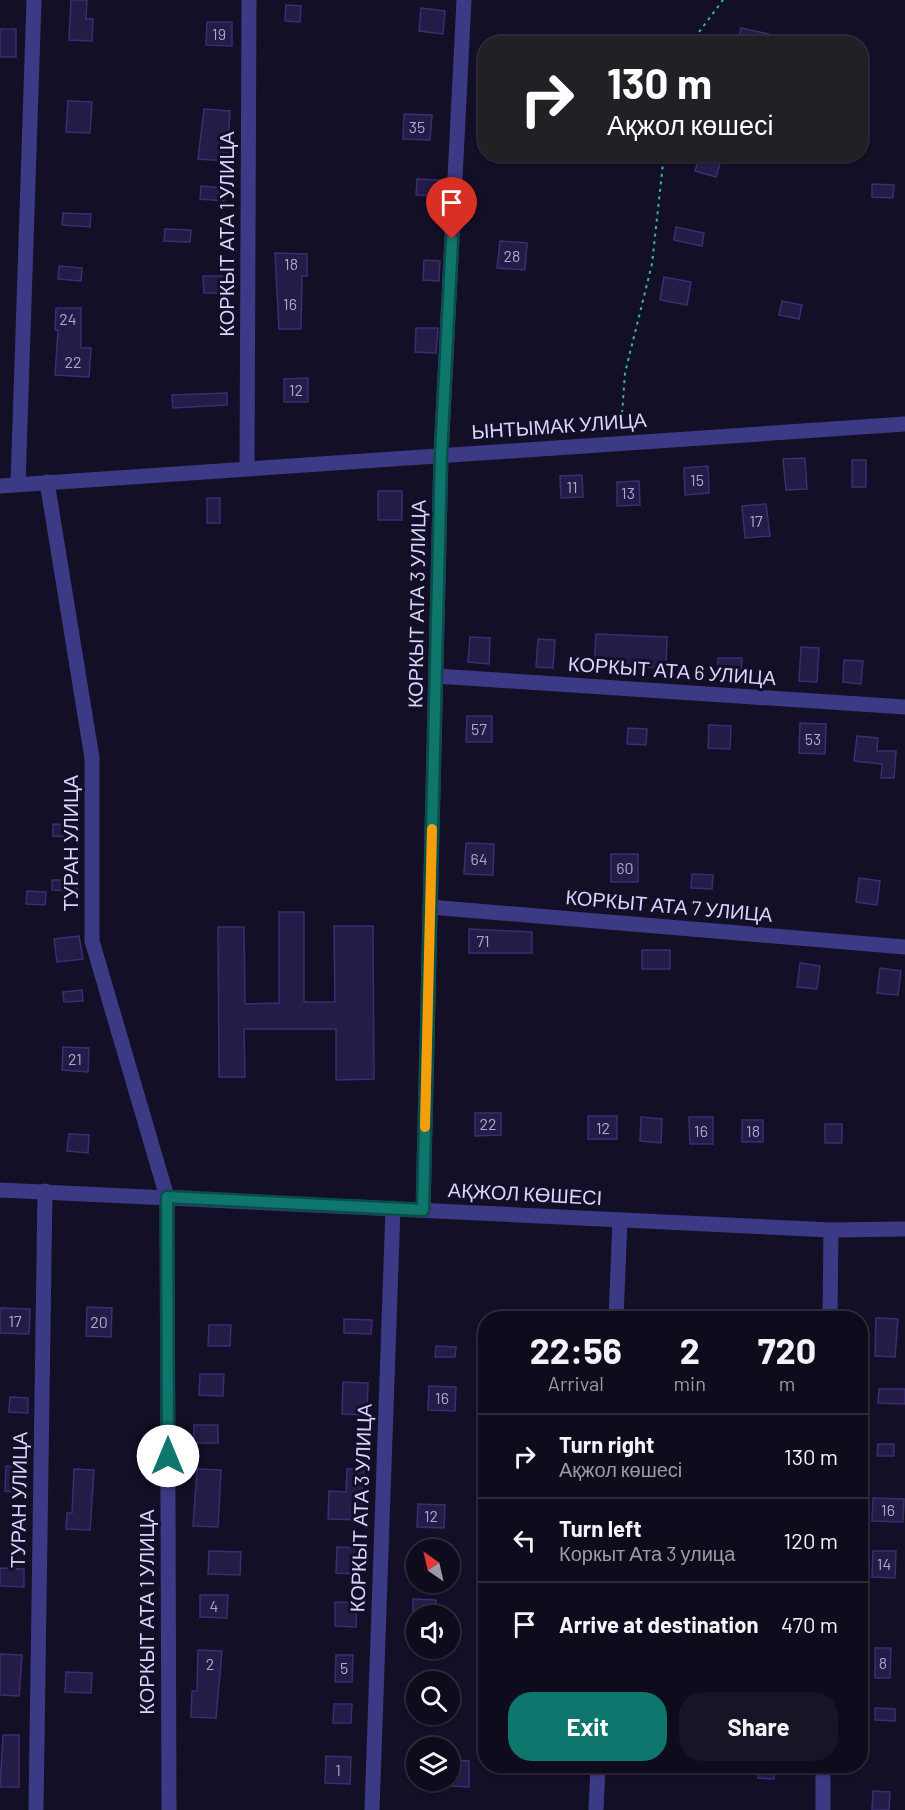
<!DOCTYPE html>
<html lang="en">
<head>
<meta charset="utf-8">
<style>
	body { margin:0; font-family:Barlow,sans-serif; background:#171425; color:#f1f3f6; height:100vh; display:flex; flex-direction:column; font-size:22px; white-space:nowrap }
	* { box-sizing:border-box; margin:0 }
	p { font-size:20px; color:#9b9ba3 }
	.icon { flex:none; width:33px; height:33px; fill:none; stroke:currentColor; stroke-width:2; stroke-linecap:round; stroke-linejoin:round }
	.map { position:relative; flex:1; overflow:hidden }
	.drawer { position:absolute; left:478px; top:1311px; width:390px; height:462px; display:flex; flex-direction:column; background:#0e0b1c; border-radius:24px; box-shadow:0 2px 4px #0004,0 0 0 2px #2e2b3b }
	.drawer>* { flex:none }
	.hud { position:absolute; left:478px; top:36px; width:390px; height:126px; border-radius:24px; box-shadow:0 2px 4px #0004,0 0 0 2px #2e2b3b; background:#202124; color:#fff; overflow:hidden }
	.needle { width:39px; rotate:326deg }
	.fabs { position:absolute; left:406px; top:1539px; display:grid; gap:12px }
	.fabs a { display:grid; place-items:center; width:54px; height:54px; border-radius:50%; background:#0e0b1c; box-shadow:0 2px 4px #0004,0 0 0 2px #2e2b3b; font-size:30px }
	.pin { position:absolute; display:grid; place-items:center; width:51px; height:51px; color:#fff; margin:-62px -26px; border-radius:50% 50% 50% 0; rotate:-45deg; box-shadow:0 0 6px #0007 }
	.pin .icon { rotate:45deg }
	.me { position:absolute; width:66px; margin:-33px; rotate:0deg; stroke-linejoin:round; filter:drop-shadow(0 0 4px #0008) }
	.turn { display:flex; align-items:center; gap:21px; height:126px; padding:0 30px; font-size:27px }
	.turn .icon { width:78px; height:78px; stroke-width:2.5 }
	.turn b { display:block; font-size:42px; line-height:51px }
	.eta { display:flex; justify-content:space-evenly; align-items:center; height:102px; text-align:center }
	.eta b { font-size:36px; font-weight:700; line-height:42px }
	.button { display:flex; gap:12px; margin-top:auto; padding:12px 30px }
	.button a { flex:1; height:69px; border-radius:24px; background:#0f766e; color:#fff; font-size:24px; font-weight:700; line-height:69px; text-align:center }
	.button a+a { background:#171425; color:#f1f3f6 }
	ul { padding:0; list-style:none }
	li { display:flex; align-items:center; gap:18px; height:84px; padding:0 30px; border-top:2px solid #2e2b3b }
	li div { flex:1 }
	li b { display:block; font-size:22px }
	li em { font-style:normal }
	.map>svg:first-child { display:block }
	.building { fill:#241b47; stroke:#3b2d73; stroke-width:1.5 }
	.lines { fill:none; stroke-linecap:round; stroke-linejoin:round }
	.path { stroke:#2fb8b0; stroke-width:2; stroke-dasharray:3 4.5; stroke-linecap:butt }
	.minor { stroke:#3d3a85; stroke-width:15 }
	.route-casing { stroke:#0a4d48; stroke-width:15 }
	.route { stroke:#0f766e; stroke-width:10 }
	.slow { stroke:#f59e0b; stroke-width:10 }
	.labels { text-anchor:middle; stroke-width:6; stroke-linejoin:round; paint-order:stroke }
	.number-label { font-size:16px; fill:#aca6d1 }
	.street-label { font-size:20px; fill:#d9d4ff; stroke:#130f26 }
</style>
</head>
<body>
<div class="map">
<svg width="905" height="1810" viewBox="0 0 905 1810">
	<rect width="100%" height="100%" fill="#130f26"/>
	<g class="building">
		<path d="M 71,0 L 87,0 L 86,19 L 93,19 L 92,41 L 69,40 Z"/>
		<path d="M 286,5 L 301,6 L 300,22 L 285,21 Z"/>
		<path d="M 421,8 L 445,11 L 443,34 L 419,31 Z"/>
		<path d="M 207,22 L 232,22 L 232,46 L 206,45 Z"/>
		<path d="M 741,28 L 791,39 L 790,44 L 738,44 Z"/>
		<rect x="0" y="29" width="16" height="28"/>
		<path d="M 68,101 L 92,102 L 90,133 L 66,132 Z"/>
		<path d="M 204,109 L 230,111 L 227,161 L 198,159 Z"/>
		<path d="M 404,114 L 432,115 L 430,140 L 403,139 Z"/>
		<path d="M 699,158 L 720,164 L 716,177 L 695,171 Z"/>
		<path d="M 417,179 L 440,180 L 439,196 L 416,195 Z"/>
		<path d="M 872,184 L 894,185 L 893,198 L 872,197 Z"/>
		<path d="M 201,186 L 225,188 L 224,201 L 200,199 Z"/>
		<path d="M 63,213 L 91,214 L 90,227 L 62,225 Z"/>
		<path d="M 676,227 L 704,233 L 702,246 L 674,240 Z"/>
		<path d="M 165,229 L 191,230 L 190,242 L 164,241 Z"/>
		<path d="M 500,241 L 527,243 L 525,270 L 497,268 Z"/>
		<path d="M 275,253 L 307,254 L 307,276 L 302,276 L 301,329 L 279,329 Z"/>
		<path d="M 424,260 L 440,261 L 439,281 L 423,280 Z"/>
		<path d="M 59,266 L 82,268 L 81,281 L 58,279 Z"/>
		<path d="M 203,276 L 225,276 L 225,293 L 204,293 Z"/>
		<path d="M 664,277 L 691,282 L 687,305 L 660,300 Z"/>
		<path d="M 782,301 L 802,305 L 799,319 L 779,315 Z"/>
		<path d="M 56,308 L 81,308 L 81,348 L 91,348 L 89,377 L 55,375 L 58,330 L 55,330 Z"/>
		<path d="M 416,328 L 438,328 L 436,353 L 415,352 Z"/>
		<path d="M 308,378 L 308,402 L 284,402 L 284,379 Z"/>
		<path d="M 227,393 L 227,405 L 173,408 L 172,395 Z"/>
		<path d="M 805,458 L 807,489 L 786,490 L 783,459 Z"/>
		<rect x="852" y="460" width="14" height="27"/>
		<path d="M 708,466 L 709,493 L 685,495 L 684,468 Z"/>
		<path d="M 582,475 L 583,497 L 561,498 L 560,476 Z"/>
		<path d="M 639,481 L 640,505 L 617,506 L 617,482 Z"/>
		<rect x="378" y="491" width="24" height="29"/>
		<rect x="207" y="498" width="13" height="25"/>
		<path d="M 766,504 L 770,536 L 745,538 L 742,506 Z"/>
		<path d="M 596,634 L 667,637 L 666,667 L 594,668 Z"/>
		<path d="M 470,637 L 490,638 L 489,664 L 468,662 Z"/>
		<path d="M 538,639 L 555,640 L 553,668 L 536,667 Z"/>
		<path d="M 801,647 L 819,648 L 817,682 L 799,681 Z"/>
		<path d="M 718,658 L 742,658 L 741,676 L 718,676 Z"/>
		<path d="M 844,660 L 863,661 L 861,684 L 843,682 Z"/>
		<path d="M 467,716 L 492,716 L 492,742 L 466,742 Z"/>
		<path d="M 800,723 L 826,724 L 825,754 L 799,753 Z"/>
		<path d="M 709,725 L 731,726 L 730,749 L 708,748 Z"/>
		<path d="M 628,728 L 647,729 L 646,745 L 627,744 Z"/>
		<path d="M 857,736 L 878,738 L 877,751 L 896,751 L 894,778 L 881,778 L 882,764 L 854,761 Z"/>
		<path d="M 53,824 L 75,825 L 74,837 L 53,836 Z"/>
		<path d="M 466,843 L 494,844 L 493,875 L 464,874 Z"/>
		<rect x="611" y="854" width="27" height="28"/>
		<path d="M 692,874 L 713,875 L 712,889 L 691,888 Z"/>
		<path d="M 859,878 L 880,881 L 877,905 L 856,902 Z"/>
		<path d="M 52,880 L 77,880 L 77,891 L 52,890 Z"/>
		<path d="M 27,891 L 46,892 L 45,905 L 26,904 Z"/>
		<path d="M 279,912 L 304,912 L 304,1002 L 335,1002 L 334,926 L 373,926 L 374,1079 L 336,1080 L 336,1029 L 244,1029 L 245,1077 L 219,1077 L 218,927 L 244,927 L 245,1004 L 279,1003 Z"/>
		<path d="M 469,929 L 532,932 L 532,953 L 469,953 Z"/>
		<path d="M 79,936 L 83,959 L 57,962 L 54,939 Z"/>
		<rect x="642" y="950" width="28" height="19"/>
		<path d="M 800,963 L 820,966 L 817,989 L 797,987 Z"/>
		<path d="M 880,968 L 901,971 L 898,995 L 877,993 Z"/>
		<path d="M 82,990 L 83,1001 L 64,1002 L 63,992 Z"/>
		<path d="M 63,1047 L 89,1048 L 88,1072 L 62,1070 Z"/>
		<path d="M 475,1113 L 501,1113 L 501,1135 L 475,1136 Z"/>
		<rect x="588" y="1116" width="29" height="23"/>
		<path d="M 641,1117 L 662,1119 L 661,1143 L 640,1141 Z"/>
		<path d="M 689,1117 L 713,1117 L 713,1144 L 690,1144 Z"/>
		<rect x="742" y="1120" width="21" height="22"/>
		<rect x="825" y="1124" width="17" height="19"/>
		<path d="M 69,1134 L 89,1135 L 88,1153 L 67,1151 Z"/>
		<path d="M 87,1307 L 112,1308 L 111,1337 L 86,1336 Z"/>
		<path d="M 0,1308 L 30,1309 L 29,1334 L 0,1333 Z"/>
		<path d="M 876,1318 L 898,1319 L 895,1357 L 875,1356 Z"/>
		<path d="M 344,1319 L 372,1320 L 371,1334 L 344,1333 Z"/>
		<path d="M 209,1325 L 231,1325 L 230,1346 L 208,1346 Z"/>
		<path d="M 436,1346 L 456,1347 L 455,1357 L 435,1357 Z"/>
		<path d="M 200,1374 L 224,1374 L 223,1396 L 199,1395 Z"/>
		<path d="M 343,1382 L 368,1383 L 367,1415 L 342,1414 Z"/>
		<path d="M 429,1386 L 456,1387 L 455,1411 L 428,1410 Z"/>
		<path d="M 879,1389 L 905,1389 L 905,1404 L 878,1403 Z"/>
		<path d="M 10,1397 L 28,1398 L 28,1413 L 9,1412 Z"/>
		<rect x="194" y="1425" width="24" height="18"/>
		<path d="M 878,1444 L 894,1444 L 894,1456 L 877,1456 Z"/>
		<path d="M 6,1466 L 22,1466 L 22,1492 L 5,1491 Z"/>
		<path d="M 74,1469 L 94,1470 L 90,1530 L 66,1529 L 67,1513 L 72,1513 Z"/>
		<path d="M 197,1469 L 221,1470 L 218,1527 L 193,1526 Z"/>
		<path d="M 347,1469 L 364,1469 L 361,1520 L 328,1519 L 329,1491 L 346,1492 Z"/>
		<path d="M 873,1498 L 904,1499 L 903,1522 L 872,1521 Z"/>
		<path d="M 418,1504 L 445,1505 L 444,1528 L 417,1527 Z"/>
		<path d="M 337,1547 L 358,1548 L 357,1574 L 336,1573 Z"/>
		<path d="M 209,1551 L 241,1552 L 240,1575 L 208,1574 Z"/>
		<path d="M 873,1551 L 896,1551 L 895,1578 L 872,1577 Z"/>
		<path d="M 0,1568 L 24,1569 L 24,1587 L 0,1586 Z"/>
		<path d="M 200,1595 L 228,1595 L 227,1618 L 200,1617 Z"/>
		<path d="M 413,1599 L 436,1600 L 435,1616 L 413,1616 Z"/>
		<path d="M 335,1602 L 357,1603 L 356,1627 L 335,1626 Z"/>
		<path d="M 875,1648 L 891,1648 L 890,1678 L 875,1678 Z"/>
		<path d="M 198,1650 L 222,1651 L 216,1718 L 191,1717 L 192,1691 L 197,1691 Z"/>
		<path d="M 0,1654 L 22,1655 L 19,1696 L 0,1695 Z"/>
		<path d="M 336,1655 L 353,1655 L 352,1682 L 335,1682 Z"/>
		<path d="M 66,1672 L 92,1673 L 91,1693 L 65,1692 Z"/>
		<path d="M 334,1704 L 352,1704 L 351,1723 L 333,1723 Z"/>
		<path d="M 875,1708 L 895,1709 L 895,1721 L 875,1720 Z"/>
		<path d="M 3,1735 L 19,1735 L 19,1787 L 0,1787 Z"/>
		<path d="M 326,1756 L 351,1757 L 350,1784 L 325,1783 Z"/>
		<path d="M 450,1760 L 469,1761 L 469,1787 L 450,1786 Z"/>
		<path d="M 758,1766 L 774,1766 L 774,1779 L 758,1778 Z"/>
		<path d="M 873,1791 L 890,1792 L 889,1810 L 872,1810 Z"/>
	</g>
	<g class="lines">
		<g class="path">
			<path d="M 690,44 L 723,0"/>
			<path d="M 621,428 L 625,373 L 652,264 L 664,154"/>
		</g>
		<g class="minor">
			<path d="M 247,468 L 249,0"/>
			<path d="M 47,482 L 92,758 L 92,941 L 167,1197 L 169,1810"/>
			<path d="M 18,484 L 34,0"/>
			<path d="M 0,486 L 905,424"/>
			<path d="M 436,676 L 905,707"/>
			<path d="M 430,907 L 905,947"/>
			<path d="M 0,1190 L 831,1230 L 905,1229"/>
			<path d="M 423,1210 L 441,455 L 464,0"/>
			<path d="M 616,1318 L 620,1220"/>
			<path d="M 830,1318 L 831,1230"/>
			<path d="M 36,1810 L 45,1191"/>
			<path d="M 372,1810 L 393,1208"/>
			<path d="M 596,1810 L 598,1766"/>
			<path d="M 823,1810 L 823,1766"/>
		</g>
	</g>
	<g class="lines">
		<g class="route-casing">
			<path id="route" d="M 168,1456 L 167,1197 L 423,1210 L 441,455 L 452,239"/>
		</g>
		<use href="#route" class="route"/>
		<path class="slow" d="M 425,1127 L 432,829"/>
	</g>
	<g class="labels">
		<g class="number-label">
			<text x="219" y="40">19</text>
			<text x="417" y="133">35</text>
			<text x="512" y="262">28</text>
			<text x="291" y="270">18</text>
			<text x="290" y="310">16</text>
			<text x="68" y="325">24</text>
			<text x="73" y="368">22</text>
			<text x="296" y="396">12</text>
			<text x="697" y="486">15</text>
			<text x="572" y="493">11</text>
			<text x="628" y="499">13</text>
			<text x="756" y="527">17</text>
			<text x="479" y="735">57</text>
			<text x="813" y="745">53</text>
			<text x="479" y="865">64</text>
			<text x="625" y="874">60</text>
			<text x="483" y="947">71</text>
			<text x="75" y="1065">21</text>
			<text x="488" y="1130">22</text>
			<text x="603" y="1134">12</text>
			<text x="701" y="1137">16</text>
			<text x="753" y="1137">18</text>
			<text x="15" y="1327">17</text>
			<text x="99" y="1328">20</text>
			<text x="442" y="1404">16</text>
			<text x="888" y="1516">16</text>
			<text x="431" y="1522">12</text>
			<text x="884" y="1570">14</text>
			<text x="214" y="1612">4</text>
			<text x="883" y="1669">8</text>
			<text x="210" y="1670">2</text>
			<text x="344" y="1674">5</text>
			<text x="338" y="1776">1</text>
		</g>
		<g class="street-label">
			<text transform="translate(227 234) rotate(-90)" y="7">КОРКЫТ АТА 1 УЛИЦА</text>
			<text transform="translate(559 426) rotate(-4)" y="7">ЫНТЫМАК УЛИЦА</text>
			<text transform="translate(417 604) rotate(-89)" y="7">КОРКЫТ АТА 3 УЛИЦА</text>
			<text transform="translate(672 671) rotate(4)" y="7">КОРКЫТ АТА 6 УЛИЦА</text>
			<text transform="translate(71 843) rotate(-90)" y="7">ТУРАН УЛИЦА</text>
			<text transform="translate(669 906) rotate(5)" y="7">КОРКЫТ АТА 7 УЛИЦА</text>
			<text transform="translate(525 1194) rotate(3)" y="7">АҚЖОЛ КӨШЕСІ</text>
			<text transform="translate(19 1500) rotate(-89)" y="7">ТУРАН УЛИЦА</text>
			<text transform="translate(361 1508) rotate(-88)" y="7">КОРКЫТ АТА 3 УЛИЦА</text>
			<text transform="translate(147 1612) rotate(-90)" y="7">КОРКЫТ АТА 1 УЛИЦА</text>
		</g>
	</g>
</svg>
<div class="fabs">
<a><svg class="needle" viewBox="-14 -14 28 28"><path d="M0-13l5 13h-10z" fill="#e53935"/><path d="M0 13l5-13h-10z" fill="#9b9ba3"/></svg></a>
<a><svg class="icon" aria-label="sound" viewBox="0 0 24 24"><path d="M4 9h4l5-4v14l-5-4H4zM17 9q2 3 0 6"/></svg></a>
<a><svg class="icon" aria-label="search" viewBox="0 0 24 24"><circle cx="10" cy="10" r="6"/><path d="M15 15l6 6"/></svg></a>
<a><svg class="icon" aria-label="layers" viewBox="0 0 24 24"><path d="M12 4l9 5-9 5-9-5zM3 14l9 5 9-5"/></svg></a>
</div>
<div class="pin" style="left:452px;top:239px;background:#d93025"><svg class="icon" aria-label="arrive" viewBox="0 0 24 24"><path d="M6 21V4h12l-3 4 3 4H6"/></svg></div>
<svg class="me" style="left:168px;top:1456px" viewBox="-20 -20 40 40"><circle r="19" fill="#fff"/><path d="M0-13L10 11 0 6-10 11z" fill="#0f766e"/></svg>
<div class="hud">
<div class="turn"><svg class="icon" aria-label="right" viewBox="0 0 24 24"><path d="M7 20v-9h11M14 6l5 5-5 5"/></svg><div><b>130 m</b>Ақжол көшесі</div></div>
</div>
<section class="drawer">
<div class="eta">
<div><b>22:56</b><p>Arrival</p></div>
<div><b>2</b><p>min</p></div>
<div><b>720</b><p>m</p></div>
</div>
<ul>
<li><svg class="icon" aria-label="right" viewBox="0 0 24 24"><path d="M7 20v-9h11M14 6l5 5-5 5"/></svg><div><b>Turn right</b><p>Ақжол көшесі</p></div><em>130 m</em></li>
<li><svg class="icon" aria-label="left" viewBox="0 0 24 24"><path d="M17 20v-9H6M10 6l-5 5 5 5"/></svg><div><b>Turn left</b><p>Коркыт Ата 3 улица</p></div><em>120 m</em></li>
<li><svg class="icon" aria-label="arrive" viewBox="0 0 24 24"><path d="M6 21V4h12l-3 4 3 4H6"/></svg><div><b>Arrive at destination</b></div><em>470 m</em></li>
</ul>
<div class="button"><a>Exit</a><a>Share</a></div>
</section>
</div>
</body>
</html>
